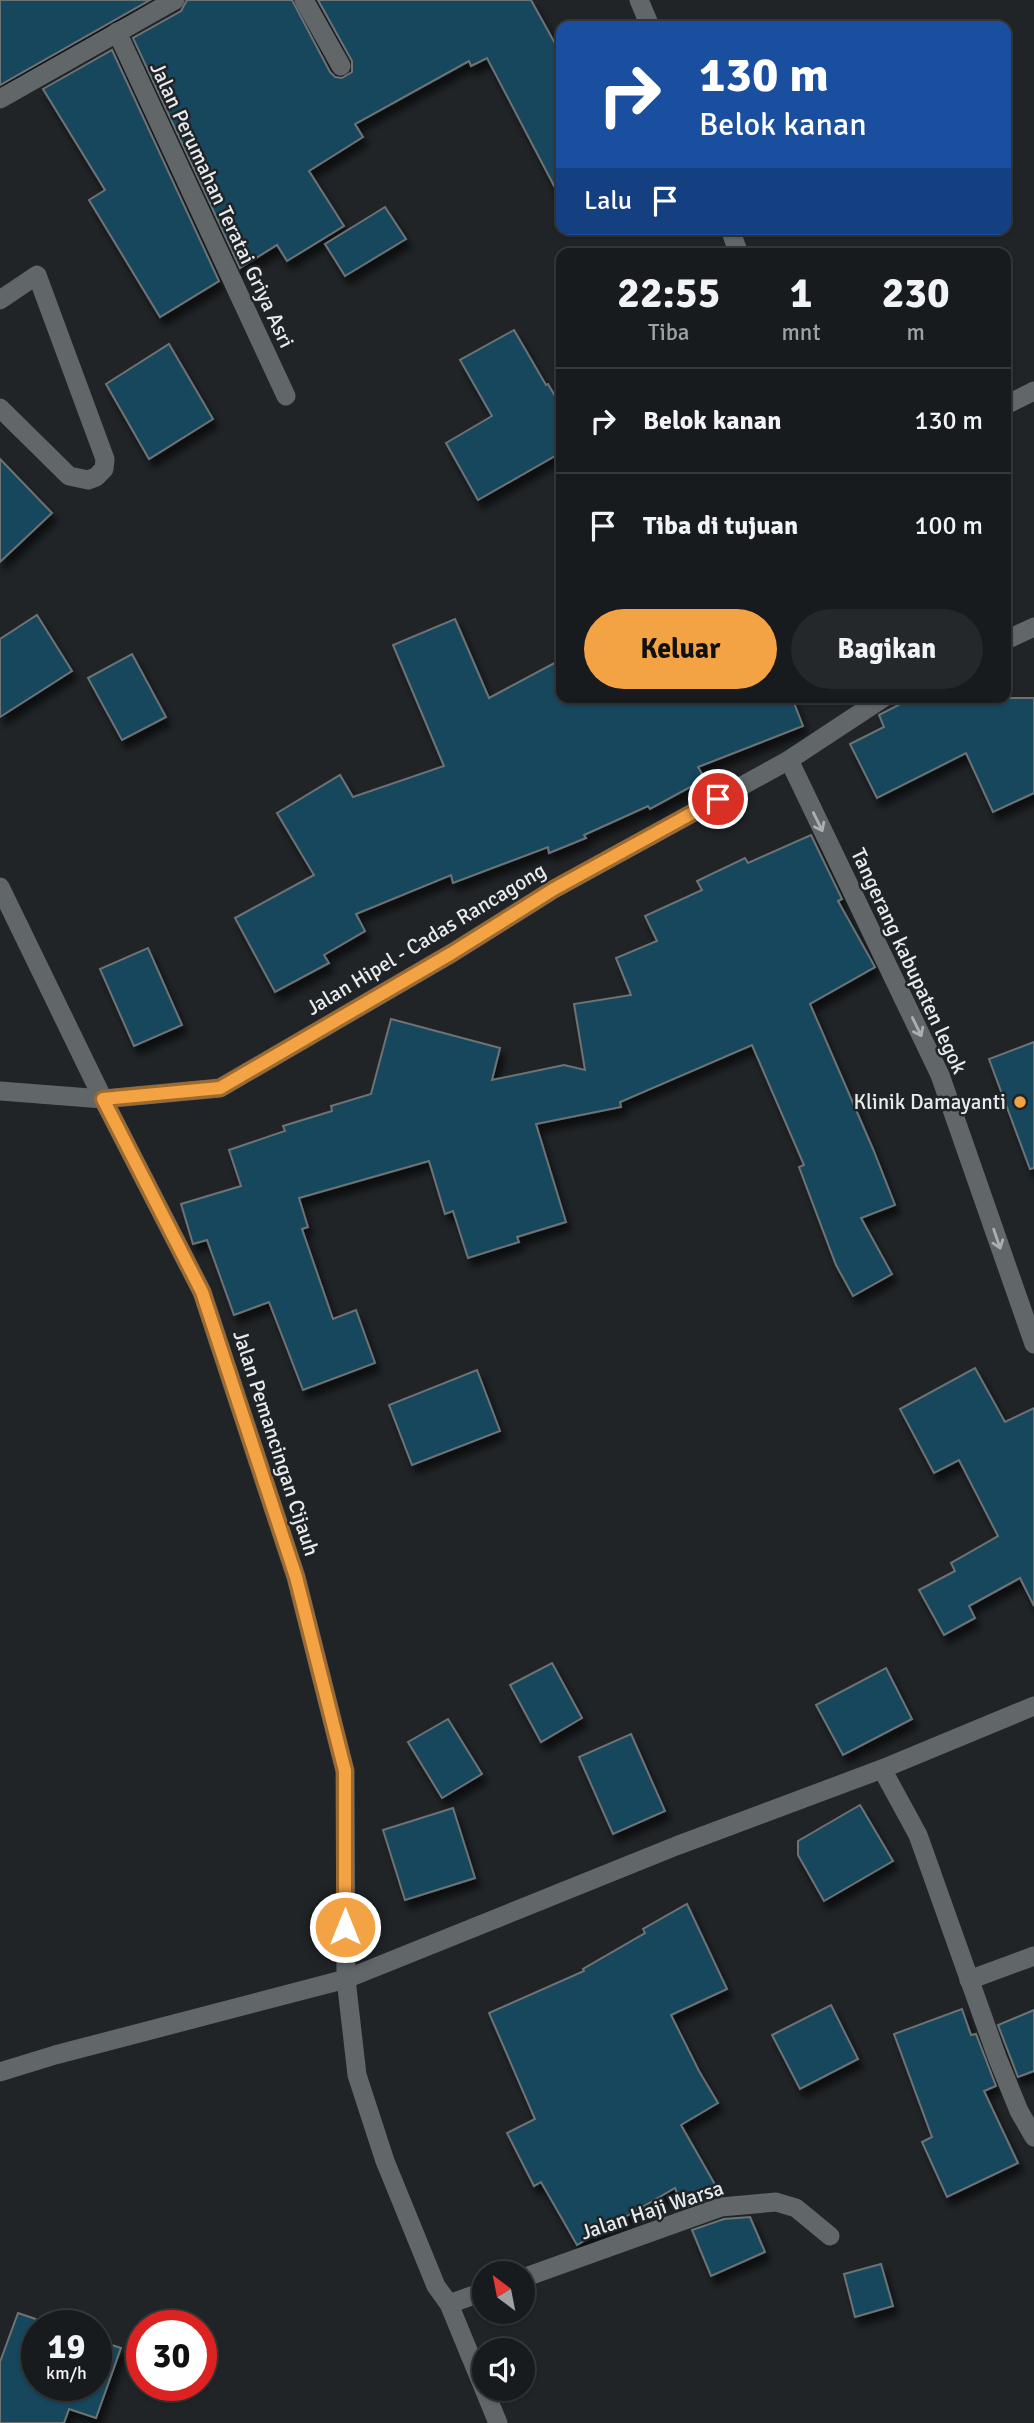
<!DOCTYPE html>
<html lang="id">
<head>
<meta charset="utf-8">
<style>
	body { margin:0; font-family:Signika,sans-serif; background:#25282a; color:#f1f3f6; height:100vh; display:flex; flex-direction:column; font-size:26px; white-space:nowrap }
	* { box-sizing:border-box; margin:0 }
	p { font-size:23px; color:#9fa1a4 }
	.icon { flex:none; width:38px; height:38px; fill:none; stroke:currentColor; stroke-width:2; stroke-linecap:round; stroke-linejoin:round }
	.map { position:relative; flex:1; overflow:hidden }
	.details { position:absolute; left:556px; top:248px; width:455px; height:455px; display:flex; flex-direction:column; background:#181b1d; border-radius:14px; box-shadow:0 2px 5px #0004,0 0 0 2px #36393b }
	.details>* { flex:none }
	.guide { position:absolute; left:556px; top:21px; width:455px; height:214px; border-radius:14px; box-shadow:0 2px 5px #0004,0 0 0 2px #36393b; background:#1a4fa0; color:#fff; overflow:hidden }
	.needle { width:46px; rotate:328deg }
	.buttons { position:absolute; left:472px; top:2261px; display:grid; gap:14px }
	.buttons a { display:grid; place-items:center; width:63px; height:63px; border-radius:50%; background:#181b1d; box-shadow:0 2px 5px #0004,0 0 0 2px #36393b; font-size:35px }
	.speed { position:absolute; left:21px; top:2310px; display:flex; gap:14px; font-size:35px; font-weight:700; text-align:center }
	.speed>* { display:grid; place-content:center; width:91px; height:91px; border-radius:50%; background:#181b1d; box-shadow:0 2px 5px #0004,0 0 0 2px #36393b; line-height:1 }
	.speed small { font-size:18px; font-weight:400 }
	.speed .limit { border:10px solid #d22; background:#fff; color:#111 }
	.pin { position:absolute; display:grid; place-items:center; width:60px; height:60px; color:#fff; margin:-30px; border:4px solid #fff; border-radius:50%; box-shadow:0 2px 7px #0007 }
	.me { position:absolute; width:77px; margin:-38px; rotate:0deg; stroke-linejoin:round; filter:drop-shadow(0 0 5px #0008) }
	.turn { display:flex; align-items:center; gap:24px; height:147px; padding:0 28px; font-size:32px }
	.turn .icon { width:91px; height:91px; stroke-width:2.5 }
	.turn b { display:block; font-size:49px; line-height:60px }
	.then { display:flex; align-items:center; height:66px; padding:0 28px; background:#0003; gap:14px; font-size:26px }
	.eta { display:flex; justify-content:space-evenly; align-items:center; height:119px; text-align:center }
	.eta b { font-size:42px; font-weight:800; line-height:49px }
	.cta { display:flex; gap:14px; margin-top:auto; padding:14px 28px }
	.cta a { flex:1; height:80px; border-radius:42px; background:#f4a344; color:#111; font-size:28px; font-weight:800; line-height:80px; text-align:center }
	.cta a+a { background:#25282a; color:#f1f3f6 }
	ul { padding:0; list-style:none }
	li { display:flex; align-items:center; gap:21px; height:105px; padding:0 28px; border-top:2px solid #36393b }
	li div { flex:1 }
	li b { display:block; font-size:26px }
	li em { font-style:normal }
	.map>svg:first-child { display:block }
	.building { fill:#17475c; stroke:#6d7275; stroke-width:2; filter:url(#shadow) }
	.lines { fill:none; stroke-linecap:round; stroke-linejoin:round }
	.minor { stroke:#616669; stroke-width:19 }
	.tertiary { stroke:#616669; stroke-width:19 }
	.oneway { stroke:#abafb2 }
	.route-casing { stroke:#9f6a2c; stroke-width:18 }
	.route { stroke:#f4a344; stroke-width:12 }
	.poi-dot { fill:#f4a344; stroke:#202427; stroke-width:2.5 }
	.labels { text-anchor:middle; stroke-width:5; stroke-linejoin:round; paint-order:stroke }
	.street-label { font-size:21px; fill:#e8ebed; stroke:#202427 }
	.poi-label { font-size:21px; fill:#e8ebed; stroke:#202427; text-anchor:end }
</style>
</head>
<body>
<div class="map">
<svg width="1034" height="2423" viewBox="0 0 1034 2423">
	<defs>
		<filter id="shadow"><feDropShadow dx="4.5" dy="8" stdDeviation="3.5" flood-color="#0009"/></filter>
	</defs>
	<rect width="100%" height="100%" fill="#202427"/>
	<g class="building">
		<path d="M 0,0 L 150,0 L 0,85 Z"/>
		<path d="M 187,0 L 292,0 L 330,72 L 335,77 L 342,78 L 352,72 L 352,61 L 318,0 L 531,0 L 562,56 L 562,201 L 487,58 L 471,66 L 469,61 L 355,124 L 363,137 L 309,171 L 344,226 L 287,261 L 277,245 L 240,268 L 133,38 L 181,11 Z"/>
		<path d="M 112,50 L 219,281 L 160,317 L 89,200 L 105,190 L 43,89 Z"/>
		<path d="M 385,207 L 406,239 L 345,276 L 325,244 Z"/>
		<path d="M 514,330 L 546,385 L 548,384 L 562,408 L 562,452 L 478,500 L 446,443 L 492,416 L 460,360 Z"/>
		<path d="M 169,344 L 213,419 L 149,459 L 106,384 Z"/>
		<path d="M 0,459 L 52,513 L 0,562 Z"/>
		<path d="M 37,615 L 72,671 L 0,717 L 0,639 Z"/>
		<path d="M 455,619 L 489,698 L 562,659 L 562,698 L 792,698 L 803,726 L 698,767 L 705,779 L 650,809 L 648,806 L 584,835 L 586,838 L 549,853 L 548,847 L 453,883 L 451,875 L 356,914 L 365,931 L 324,955 L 329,963 L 275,992 L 235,918 L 314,875 L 277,813 L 340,775 L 353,797 L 444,766 L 393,645 Z"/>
		<path d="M 132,654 L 166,717 L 122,740 L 88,678 Z"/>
		<path d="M 912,698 L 1034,698 L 1034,793 L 993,812 L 966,753 L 877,798 L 850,744 L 884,727 L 879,715 Z"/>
		<path d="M 811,835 L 842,899 L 838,901 L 875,967 L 810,1004 L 873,1149 L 895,1205 L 861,1218 L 892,1274 L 853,1296 L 836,1265 L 799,1167 L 804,1165 L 752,1045 L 620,1102 L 621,1107 L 536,1124 L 566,1222 L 517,1237 L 519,1242 L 468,1258 L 453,1211 L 445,1214 L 429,1161 L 299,1198 L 308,1227 L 302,1229 L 333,1319 L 356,1310 L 375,1363 L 303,1390 L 269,1302 L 234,1315 L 207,1240 L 193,1244 L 181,1204 L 241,1186 L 229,1150 L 285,1131 L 283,1126 L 332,1111 L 331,1106 L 371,1094 L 391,1019 L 500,1048 L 492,1080 L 564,1065 L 585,1070 L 574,1004 L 631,995 L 616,958 L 657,941 L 645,916 L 702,890 L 697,881 L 745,858 L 748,863 Z"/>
		<path d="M 148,948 L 182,1025 L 134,1046 L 100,969 Z"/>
		<path d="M 1034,1042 L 1034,1168 L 1030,1169 L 989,1059 Z"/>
		<path d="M 975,1368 L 1005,1422 L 1034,1408 L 1034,1606 L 1020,1578 L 969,1606 L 975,1618 L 944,1635 L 919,1590 L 955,1571 L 951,1563 L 998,1536 L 959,1460 L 934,1473 L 900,1409 Z"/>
		<path d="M 477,1370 L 500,1431 L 412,1465 L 389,1405 Z"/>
		<path d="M 552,1663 L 582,1718 L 541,1742 L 510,1685 Z"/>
		<path d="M 886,1668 L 912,1719 L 843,1755 L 816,1705 Z"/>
		<path d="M 448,1719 L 482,1774 L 442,1798 L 408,1742 Z"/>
		<path d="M 631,1734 L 665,1811 L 613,1834 L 579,1757 Z"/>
		<path d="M 860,1805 L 893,1861 L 824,1901 L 798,1855 L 798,1841 Z"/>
		<path d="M 453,1808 L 475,1878 L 405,1900 L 383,1830 Z"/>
		<path d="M 687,1904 L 727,1989 L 671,2015 L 699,2071 L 718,2103 L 681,2125 L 721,2195 L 683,2208 L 675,2188 L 577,2245 L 541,2182 L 534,2186 L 507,2133 L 535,2119 L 489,2013 L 584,1971 L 583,1969 L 645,1933 L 643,1929 Z"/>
		<path d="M 831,2005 L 858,2059 L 800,2089 L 772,2035 Z"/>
		<path d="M 962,2009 L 971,2035 L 976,2034 L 996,2086 L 984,2091 L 1018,2163 L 947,2197 L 922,2142 L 932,2137 L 894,2034 Z"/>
		<path d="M 1034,2010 L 1034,2071 L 1018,2077 L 998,2025 Z"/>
		<path d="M 750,2217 L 765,2252 L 711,2276 L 692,2230 L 724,2219 Z"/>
		<path d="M 881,2264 L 893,2306 L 855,2317 L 844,2274 Z"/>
		<path d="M 18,2313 L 56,2326 L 37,2326 L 37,2385 L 96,2385 L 96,2340 L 121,2348 L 96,2418 L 69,2409 L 64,2423 L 0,2423 L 0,2362 Z"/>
	</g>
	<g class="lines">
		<g class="minor">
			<path d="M 304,0 L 341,66"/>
			<path d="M 117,32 L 286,396"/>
			<path d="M 0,99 L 175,0"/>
			<path d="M 0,300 L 37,275 L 105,459 L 104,469 L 96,477 L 88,480 L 69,476 L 0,408"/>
			<path d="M 1006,405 L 1034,391"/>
			<path d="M 789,760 L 940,1075 L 1034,1344"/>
			<path d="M 0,887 L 103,1099 L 202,1292 L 296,1577 L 345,1771 L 346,1979 L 357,2075 L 385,2161 L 436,2286 L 449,2304 L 498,2423"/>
			<path d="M 882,1769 L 918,1835 L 997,2057 L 1019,2111 L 1034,2137"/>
			<path d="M 969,1980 L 1034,1956"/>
			<path d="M 0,2072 L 55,2055 L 346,1979 L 676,1846 L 882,1769 L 1034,1706"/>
			<path d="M 523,2278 L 721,2207 L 776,2202 L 796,2208 L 830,2236"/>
			<path d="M 449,2304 L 485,2291"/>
		</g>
		<g class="tertiary">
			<path d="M 639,0 L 650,26"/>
			<path d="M 730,229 L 739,254"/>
			<path d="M 1006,640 L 1034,627"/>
			<path d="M 0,1091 L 103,1099 L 220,1088 L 452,953 L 554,889 L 789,760 L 883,698"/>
		</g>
	</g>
	<defs><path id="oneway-shaft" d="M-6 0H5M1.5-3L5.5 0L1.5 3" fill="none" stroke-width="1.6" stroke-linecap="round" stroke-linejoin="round" transform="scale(1.75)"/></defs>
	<g class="oneway">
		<use href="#oneway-shaft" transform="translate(818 822) rotate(64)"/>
		<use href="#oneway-shaft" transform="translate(917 1027) rotate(64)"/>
		<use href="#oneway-shaft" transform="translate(997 1239) rotate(71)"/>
	</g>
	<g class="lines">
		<g class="route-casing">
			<path id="route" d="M 345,1927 L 345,1771 L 296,1577 L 202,1292 L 103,1099 L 220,1088 L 452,953 L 554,889 L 718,799"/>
		</g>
		<use href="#route" class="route"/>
	</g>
	<circle class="poi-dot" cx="1020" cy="1102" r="7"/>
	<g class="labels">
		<g class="street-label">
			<text transform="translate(222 205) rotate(65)" y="7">Jalan Perumahan Teratai Griya Asri</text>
			<text transform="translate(426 939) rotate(-31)" y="7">Jalan Hipel - Cadas Rancagong</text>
			<text transform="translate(909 961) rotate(65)" y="7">Tangerang kabupaten legok</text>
			<text transform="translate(276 1443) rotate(72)" y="7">Jalan Pemancingan Cijauh</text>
			<text transform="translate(652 2210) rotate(-18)" y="7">Jalan Haji Warsa</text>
		</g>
		<g class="poi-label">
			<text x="1006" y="1109">Klinik Damayanti</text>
		</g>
	</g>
</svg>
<div class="buttons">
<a><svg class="needle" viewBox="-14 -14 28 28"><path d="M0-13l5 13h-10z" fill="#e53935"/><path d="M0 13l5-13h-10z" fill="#9fa1a4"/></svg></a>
<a><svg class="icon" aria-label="sound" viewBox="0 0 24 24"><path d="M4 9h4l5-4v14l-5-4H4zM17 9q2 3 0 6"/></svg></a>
</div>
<div class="speed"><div>19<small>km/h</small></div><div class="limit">30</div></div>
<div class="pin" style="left:718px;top:799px;background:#d93025"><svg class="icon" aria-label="arrive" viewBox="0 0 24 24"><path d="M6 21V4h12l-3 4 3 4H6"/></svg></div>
<svg class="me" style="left:345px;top:1927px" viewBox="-20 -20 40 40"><circle r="17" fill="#f4a344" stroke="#fff" stroke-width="3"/><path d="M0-11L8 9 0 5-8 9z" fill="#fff"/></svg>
<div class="guide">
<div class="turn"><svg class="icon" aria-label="right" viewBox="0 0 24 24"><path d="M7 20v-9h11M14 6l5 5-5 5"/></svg><div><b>130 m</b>Belok kanan</div></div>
<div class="then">Lalu<svg class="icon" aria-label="arrive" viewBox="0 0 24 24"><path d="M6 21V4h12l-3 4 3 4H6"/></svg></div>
</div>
<section class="details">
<div class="eta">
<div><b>22:55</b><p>Tiba</p></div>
<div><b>1</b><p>mnt</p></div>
<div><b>230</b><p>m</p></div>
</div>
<ul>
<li><svg class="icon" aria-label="right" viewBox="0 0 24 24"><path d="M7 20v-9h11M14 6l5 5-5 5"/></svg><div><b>Belok kanan</b></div><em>130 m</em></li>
<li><svg class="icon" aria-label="arrive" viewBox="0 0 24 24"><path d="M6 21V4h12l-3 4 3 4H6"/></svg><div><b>Tiba di tujuan</b></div><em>100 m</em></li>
</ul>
<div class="cta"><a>Keluar</a><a>Bagikan</a></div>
</section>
</div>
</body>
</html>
